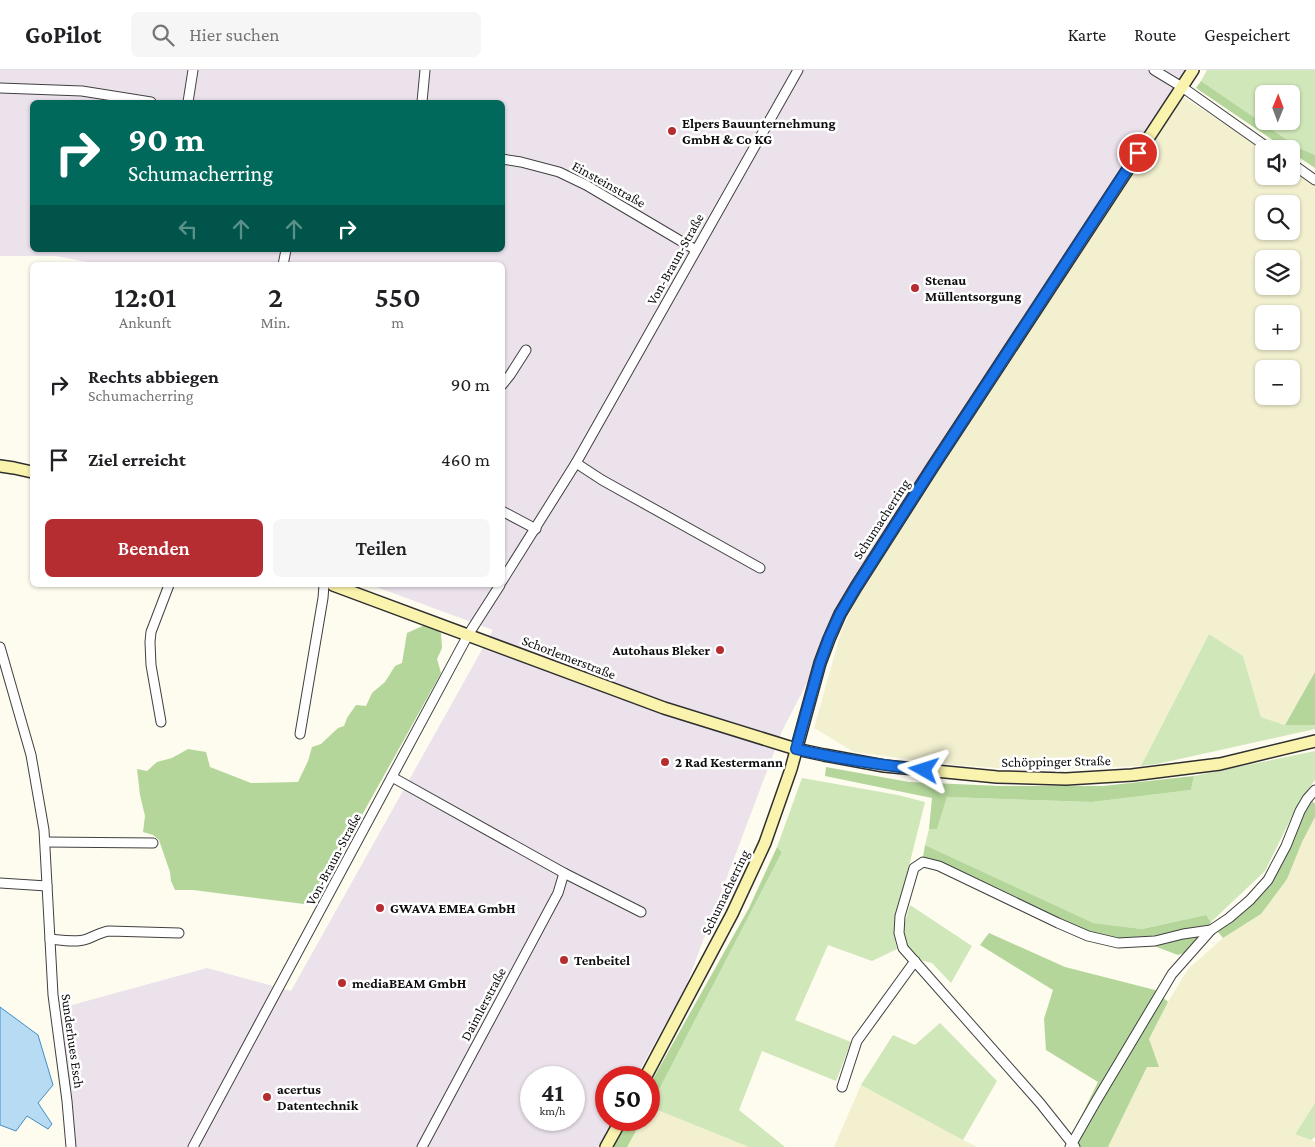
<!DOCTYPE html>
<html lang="de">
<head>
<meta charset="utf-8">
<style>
	body { margin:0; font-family:"Crimson Pro",serif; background:#f6f6f6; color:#202124; height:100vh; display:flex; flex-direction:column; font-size:19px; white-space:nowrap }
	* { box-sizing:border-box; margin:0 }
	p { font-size:16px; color:#757577 }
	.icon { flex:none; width:28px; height:28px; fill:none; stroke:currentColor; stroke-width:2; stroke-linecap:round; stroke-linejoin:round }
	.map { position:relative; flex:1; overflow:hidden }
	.side { position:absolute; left:30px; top:192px; width:475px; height:325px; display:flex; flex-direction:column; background:#fff; border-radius:8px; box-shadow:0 1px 4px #0004 }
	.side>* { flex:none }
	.hud { position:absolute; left:30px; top:30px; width:475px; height:152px; border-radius:8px; box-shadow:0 1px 4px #0004; background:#00695c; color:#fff; overflow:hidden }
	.needle { width:32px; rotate:1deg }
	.tools { position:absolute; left:1255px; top:15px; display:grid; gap:10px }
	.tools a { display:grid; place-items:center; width:45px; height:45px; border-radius:8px; background:#fff; box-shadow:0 1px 4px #0004; font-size:25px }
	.speed { position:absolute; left:520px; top:996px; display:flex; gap:10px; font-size:25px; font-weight:700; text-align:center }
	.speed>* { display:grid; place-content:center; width:65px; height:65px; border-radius:50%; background:#fff; box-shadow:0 1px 4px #0004; line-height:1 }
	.speed small { font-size:12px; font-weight:400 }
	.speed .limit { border:8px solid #d22; background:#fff; color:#111 }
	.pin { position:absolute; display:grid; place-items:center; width:42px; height:42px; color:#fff; margin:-21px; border:2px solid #fff; border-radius:50%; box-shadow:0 1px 5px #0007 }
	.me { position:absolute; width:55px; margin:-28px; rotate:276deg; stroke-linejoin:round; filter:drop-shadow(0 0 4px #0008) }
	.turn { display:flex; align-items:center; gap:18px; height:105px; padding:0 15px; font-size:22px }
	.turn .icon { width:65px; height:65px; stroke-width:2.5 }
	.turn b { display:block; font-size:35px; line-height:42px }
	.lanes { display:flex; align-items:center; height:48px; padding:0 15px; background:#0003; justify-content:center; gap:25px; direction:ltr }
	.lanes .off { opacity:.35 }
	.eta { display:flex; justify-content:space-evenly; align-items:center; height:85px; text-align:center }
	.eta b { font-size:30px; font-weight:600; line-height:35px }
	.cta { display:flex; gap:10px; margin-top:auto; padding:10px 15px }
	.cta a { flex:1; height:58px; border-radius:8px; background:#b62d31; color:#fff; font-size:20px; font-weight:600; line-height:58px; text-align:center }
	.cta a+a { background:#f6f6f6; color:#202124 }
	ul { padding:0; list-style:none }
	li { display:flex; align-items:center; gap:15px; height:75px; padding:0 15px }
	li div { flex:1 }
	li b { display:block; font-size:19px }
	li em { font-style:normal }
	header { display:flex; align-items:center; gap:30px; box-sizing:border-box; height:70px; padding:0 25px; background:#fff; border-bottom:1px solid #e0e0e0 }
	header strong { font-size:24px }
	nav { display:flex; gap:28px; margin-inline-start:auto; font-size:18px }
	.search { width:350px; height:45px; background:#f6f6f6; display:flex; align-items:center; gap:12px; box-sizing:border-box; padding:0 18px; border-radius:8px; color:#757577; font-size:19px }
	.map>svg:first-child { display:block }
	.industrial { fill:#ebe2ec; fill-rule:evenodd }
	.farmland { fill:#f3f0d0; fill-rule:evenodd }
	.green { fill:#d0e7ba; fill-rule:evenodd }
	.forest { fill:#b4d69a }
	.water { fill:#b6dbf3; stroke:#418ec6 }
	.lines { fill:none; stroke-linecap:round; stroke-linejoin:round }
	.minor-casing { stroke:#404040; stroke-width:11 }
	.secondary-casing { stroke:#2f2f2f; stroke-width:14 }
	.minor { stroke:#fff; stroke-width:9 }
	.secondary { stroke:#faf3ad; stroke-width:11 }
	.route-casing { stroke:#114b97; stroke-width:12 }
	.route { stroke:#1a73e8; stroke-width:9 }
	.poi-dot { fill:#b62d31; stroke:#fff; stroke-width:2 }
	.labels { text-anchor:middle; stroke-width:5; stroke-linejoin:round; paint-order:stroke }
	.poi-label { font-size:14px; font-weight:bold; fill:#0d0d0d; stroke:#fff; text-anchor:start }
	.street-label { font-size:14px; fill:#0d0d0d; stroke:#fff }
</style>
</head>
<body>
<header>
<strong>GoPilot</strong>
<div class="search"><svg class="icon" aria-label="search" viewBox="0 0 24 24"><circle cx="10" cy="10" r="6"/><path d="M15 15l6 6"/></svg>Hier suchen</div>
<nav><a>Karte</a><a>Route</a><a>Gespeichert</a></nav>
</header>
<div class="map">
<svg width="1315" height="1077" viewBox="0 0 1315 1077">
	<rect width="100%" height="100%" fill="#fefbef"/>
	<path class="industrial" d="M 0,0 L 1198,0 L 876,480 L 782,661 L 686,916 L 636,1007 L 606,1008 L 606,1050 L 613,1050 L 598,1077 L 72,1077 L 61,938 L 207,898 L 291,921 L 493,560 L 371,515 L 502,515 L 502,195 L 103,195 L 56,186 L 0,186 ZM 32,32 L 502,32 L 502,180 L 32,180 ZM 531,1008 L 574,1008 L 574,1050 L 531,1050 Z"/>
	<g class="farmland">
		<path d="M 1183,27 L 1264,79 L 1264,106 L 1291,106 L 1291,97 L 1315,112 L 1315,602 L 1285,655 L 1261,647 L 1243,586 L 1209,564 L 1141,696 L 1026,700 L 955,695 L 854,682 L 814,658 L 841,562 L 859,523 ZM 1264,134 L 1291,134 L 1291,161 L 1264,161 ZM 1264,189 L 1291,189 L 1291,216 L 1264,216 ZM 1264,244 L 1291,244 L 1291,271 L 1264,271 ZM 1264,299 L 1291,299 L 1291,326 L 1264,326 Z"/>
		<path d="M 1315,747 L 1315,1033 L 1295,1063 L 1315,1072 L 1315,1077 L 1108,1077 L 1147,997 L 1149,969 L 1168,932 L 1188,899 L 1223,868 L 1261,844 Z"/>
		<path d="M 861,1015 L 963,1070 L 977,1077 L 834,1077 Z"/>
		<path d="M 650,1037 L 749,1077 L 627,1077 L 642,1050 L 649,1050 Z"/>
	</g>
	<g class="green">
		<path d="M 1207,0 L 1315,0 L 1315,85 L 1299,78 L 1201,11 ZM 1264,24 L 1291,24 L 1291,51 L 1264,51 Z"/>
		<path d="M 1209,564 L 1243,586 L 1261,647 L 1285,655 L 1315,655 L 1315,659 L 1157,694 L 1141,696 Z"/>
		<path d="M 1315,681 L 1315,710 L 1299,732 L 1265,801 L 1211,852 L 1206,845 L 1142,859 L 1092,853 L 925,775 L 929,759 L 937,758 L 947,727 L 1092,732 L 1191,720 L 1194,706 Z"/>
		<path d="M 802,708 L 898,725 L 925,732 L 895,852 L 894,865 L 897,879 L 872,891 L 828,875 L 795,950 L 851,972 L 836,1011 L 762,981 L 739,1040 L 785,1077 L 749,1077 L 650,1037 L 782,782 L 777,777 Z"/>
		<path d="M 910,835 L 972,876 L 951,913 L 932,893 L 916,889 L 903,869 L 903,858 Z"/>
		<path d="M 940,953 L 997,1011 L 963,1070 L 861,1015 L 893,965 L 915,975 Z"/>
		<path d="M 1315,1033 L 1315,1067 L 1311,1070 L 1295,1064 Z"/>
	</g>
	<g class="forest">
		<path d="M 1201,11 L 1299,78 L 1315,85 L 1315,98 L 1291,82 L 1291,79 L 1286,79 L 1196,18 Z"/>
		<path d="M 427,554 L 441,563 L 442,578 L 437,589 L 441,603 L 312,835 L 193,820 L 175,820 L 171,811 L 170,802 L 159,770 L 153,765 L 143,762 L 145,746 L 140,725 L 137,699 L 147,701 L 157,692 L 172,688 L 188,679 L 206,682 L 210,697 L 251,713 L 298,712 L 308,691 L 312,677 L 321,674 L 338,658 L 344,656 L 347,648 L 356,635 L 366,636 L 372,623 L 385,612 L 395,596 L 402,593 L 407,563 Z"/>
		<path d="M 1315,602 L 1315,655 L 1285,655 Z"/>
		<path d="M 826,697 L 909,712 L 1000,716 L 1103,716 L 1194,706 L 1191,720 L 1092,732 L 947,727 L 937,759 L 929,759 L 932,728 L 825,706 Z"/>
		<path d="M 1311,729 L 1315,734 L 1315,747 L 1302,772 L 1287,809 L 1261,844 L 1223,868 L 1218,862 L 1267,817 L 1287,780 Z"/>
		<path d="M 925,775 L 1093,853 L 1142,859 L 1206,845 L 1211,852 L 1192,880 L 1178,885 L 1154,876 L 1117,870 L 1070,856 L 923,787 Z"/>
		<path d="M 777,777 L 782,782 L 649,1039 L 649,1016 L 749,838 Z"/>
		<path d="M 989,863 L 1065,897 L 1155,920 L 1168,932 L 1149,969 L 1159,997 L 1147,997 L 1108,1077 L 1072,1077 L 1075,1059 L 1098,1012 L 1046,980 L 1044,949 L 1053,920 L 980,875 Z"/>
		<path d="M 629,1050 L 642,1050 L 627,1077 L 614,1077 Z"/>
	</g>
	<path class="water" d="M 0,937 L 38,965 L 53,1015 L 38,1033 L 52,1054 L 48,1059 L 27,1046 L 16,1061 L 0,1055 Z"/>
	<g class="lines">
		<g class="minor-casing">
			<g id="minor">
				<path d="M 1154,0 L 1182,17 L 1270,79"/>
				<path d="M 0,18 L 82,21 L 151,32"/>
				<path d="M 188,32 L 193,0"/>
				<path d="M 422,32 L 425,0"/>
				<path d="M 502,89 L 521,92 L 559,102 L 586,115 L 696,180"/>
				<path d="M 1291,93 L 1315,110"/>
				<path d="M 283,195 L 286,180"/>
				<path d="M 502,315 L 510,305 L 526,280"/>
				<path d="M 576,393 L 602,410 L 760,498"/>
				<path d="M 502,441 L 536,459"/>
				<path d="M 502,511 L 576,393 L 798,0"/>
				<path d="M 0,577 L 31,685 L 44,760 L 53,925 L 67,1031 L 71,1077"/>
				<path d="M 161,652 L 151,595 L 150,572 L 151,562 L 169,515"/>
				<path d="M 300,664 L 323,528 L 324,515"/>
				<path d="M 392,707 L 564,803 L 641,842"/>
				<path d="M 45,772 L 153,773"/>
				<path d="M 0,813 L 47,816"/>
				<path d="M 50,869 C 61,870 76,873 87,869 C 95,866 101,862 109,861 L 179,863"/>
				<path d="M 842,1017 L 857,971 L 915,891"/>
				<path d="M 193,1077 L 468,565 L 500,515"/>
				<path d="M 422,1077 L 558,823 L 564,803"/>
				<path d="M 1070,1077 L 1095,1033 L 1172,904 L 1211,860 L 1229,848 L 1250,830 L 1268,810 L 1286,776 L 1300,741 L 1307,729 L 1315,720"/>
				<path d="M 1075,1077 L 1040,1033 L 903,878 L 899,863 L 900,846 L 914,798 L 923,792 L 939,796 L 1058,853 L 1088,866 L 1118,873 L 1155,871 L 1183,864 L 1211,860"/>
			</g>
		</g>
		<g class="secondary-casing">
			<g id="secondary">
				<path d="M 0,396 L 14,398 L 32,402"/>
				<path d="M 333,515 L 664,638 L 796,679 L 824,685 L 884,696 L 997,707 L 1066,709 L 1132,705 L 1220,694 L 1315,671"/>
				<path d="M 645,1008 L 732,844 L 765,773 L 791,699 L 820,593 L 829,569 L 840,544 L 856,517 L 932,398 L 1193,0"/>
				<path d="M 606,1077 L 621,1050"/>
			</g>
		</g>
		<use href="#minor" class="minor"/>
		<use href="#secondary" class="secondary"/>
	</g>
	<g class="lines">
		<g class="route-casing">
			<path id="route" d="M 924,700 C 881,695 838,689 796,679 L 820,593 L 829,568 L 840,544 L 856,517 L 932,398 L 1138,83"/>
		</g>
		<use href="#route" class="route"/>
	</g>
	<g class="poi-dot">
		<circle cx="672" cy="61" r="5"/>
		<circle cx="915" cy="218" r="5"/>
		<circle cx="720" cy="580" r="5"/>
		<circle cx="665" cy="692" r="5"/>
		<circle cx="380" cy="838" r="5"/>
		<circle cx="564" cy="890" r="5"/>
		<circle cx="342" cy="913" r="5"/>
		<circle cx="267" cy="1027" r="5"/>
	</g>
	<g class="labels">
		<g class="poi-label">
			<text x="682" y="58">Elpers Bauunternehmung<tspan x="682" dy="16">GmbH &amp; Co KG</tspan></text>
			<text x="925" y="215">Stenau<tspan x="925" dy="16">Müllentsorgung</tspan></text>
			<text x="710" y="585" text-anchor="end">Autohaus Bleker</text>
			<text x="675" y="697">2 Rad Kestermann</text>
			<text x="390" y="843">GWAVA EMEA GmbH</text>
			<text x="574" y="895">Tenbeitel</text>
			<text x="352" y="918">mediaBEAM GmbH</text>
			<text x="277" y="1024">acertus<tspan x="277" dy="16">Datentechnik</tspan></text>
		</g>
		<g class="street-label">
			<text transform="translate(609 114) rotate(29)" y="5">Einsteinstraße</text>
			<text transform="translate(675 189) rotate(-61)" y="5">Von-Braun-Straße</text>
			<text transform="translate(881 449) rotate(-57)" y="5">Schumacherring</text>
			<text transform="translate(569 587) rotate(21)" y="5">Schorlemerstraße</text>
			<text transform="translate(1056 691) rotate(-1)" y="5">Schöppinger Straße</text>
			<text transform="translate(333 789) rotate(-62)" y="5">Von-Braun-Straße</text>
			<text transform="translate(725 822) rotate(-64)" y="5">Schumacherring</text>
			<text transform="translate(483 934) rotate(-62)" y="5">Daimlerstraße</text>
			<text transform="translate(73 971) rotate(82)" y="5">Sunderhues Esch</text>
		</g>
	</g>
</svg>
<div class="tools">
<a><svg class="needle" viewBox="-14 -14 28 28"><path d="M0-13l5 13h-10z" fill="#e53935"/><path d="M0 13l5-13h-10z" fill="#757577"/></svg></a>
<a><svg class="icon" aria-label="sound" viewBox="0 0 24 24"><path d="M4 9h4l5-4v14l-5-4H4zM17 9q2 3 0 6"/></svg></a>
<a><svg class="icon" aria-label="search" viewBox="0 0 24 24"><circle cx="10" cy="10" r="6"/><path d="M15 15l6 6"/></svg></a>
<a><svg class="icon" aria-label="layers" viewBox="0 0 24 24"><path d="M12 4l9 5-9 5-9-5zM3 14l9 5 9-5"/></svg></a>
<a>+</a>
<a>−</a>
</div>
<div class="speed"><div>41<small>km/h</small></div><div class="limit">50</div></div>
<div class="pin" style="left:1138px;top:83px;background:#d93025"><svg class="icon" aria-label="arrive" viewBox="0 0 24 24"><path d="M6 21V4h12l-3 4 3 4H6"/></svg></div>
<svg class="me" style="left:924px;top:700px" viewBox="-20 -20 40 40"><path d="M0-17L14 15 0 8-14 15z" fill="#1a73e8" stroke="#fff" stroke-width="4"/></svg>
<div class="hud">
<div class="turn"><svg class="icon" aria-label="right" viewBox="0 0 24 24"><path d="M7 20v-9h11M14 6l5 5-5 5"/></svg><div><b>90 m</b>Schumacherring</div></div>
<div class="lanes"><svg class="icon off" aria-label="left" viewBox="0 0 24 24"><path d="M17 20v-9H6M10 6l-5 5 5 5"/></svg><svg class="icon off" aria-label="ahead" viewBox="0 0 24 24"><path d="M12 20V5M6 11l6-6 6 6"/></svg><svg class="icon off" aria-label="ahead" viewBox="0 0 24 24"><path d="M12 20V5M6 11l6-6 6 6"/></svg><svg class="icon" aria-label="right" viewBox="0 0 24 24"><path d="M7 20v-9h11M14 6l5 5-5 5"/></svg></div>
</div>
<section class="side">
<div class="eta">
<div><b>12:01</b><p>Ankunft</p></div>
<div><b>2</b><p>Min.</p></div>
<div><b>550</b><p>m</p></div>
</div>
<ul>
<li><svg class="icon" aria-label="right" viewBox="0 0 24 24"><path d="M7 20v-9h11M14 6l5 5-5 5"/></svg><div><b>Rechts abbiegen</b><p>Schumacherring</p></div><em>90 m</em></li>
<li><svg class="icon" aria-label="arrive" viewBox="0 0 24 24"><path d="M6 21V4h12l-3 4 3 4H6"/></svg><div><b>Ziel erreicht</b></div><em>460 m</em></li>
</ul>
<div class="cta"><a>Beenden</a><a>Teilen</a></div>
</section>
</div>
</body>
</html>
